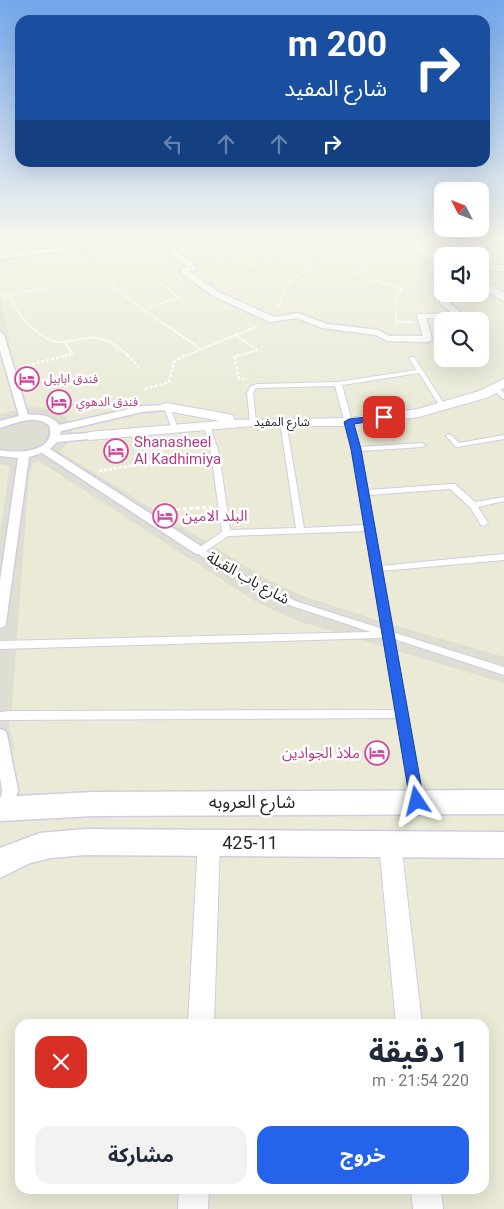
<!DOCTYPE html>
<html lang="ar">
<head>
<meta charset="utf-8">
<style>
	body { margin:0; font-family:Roboto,"Noto Sans Arabic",sans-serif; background:#f2f2f3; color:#1f2937; direction:rtl; height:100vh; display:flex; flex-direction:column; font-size:19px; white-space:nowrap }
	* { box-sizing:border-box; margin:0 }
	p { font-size:16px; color:#747a83 }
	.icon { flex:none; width:28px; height:28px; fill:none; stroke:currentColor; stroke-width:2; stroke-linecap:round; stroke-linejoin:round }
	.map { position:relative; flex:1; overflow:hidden; direction:ltr }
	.panel { position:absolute; left:15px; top:1019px; width:474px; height:175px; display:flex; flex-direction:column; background:#fff; border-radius:15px; box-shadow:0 5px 20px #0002; direction:rtl }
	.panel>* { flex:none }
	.top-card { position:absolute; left:15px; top:15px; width:475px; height:152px; border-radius:15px; box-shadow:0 5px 20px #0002; direction:rtl; background:#1a4fa0; color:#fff; overflow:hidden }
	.needle { width:32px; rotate:312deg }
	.controls { position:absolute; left:434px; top:182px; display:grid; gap:10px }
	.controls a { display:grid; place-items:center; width:55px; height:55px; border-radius:10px; background:#fff; box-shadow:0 5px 20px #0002; font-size:25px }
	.pin { position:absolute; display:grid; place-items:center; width:42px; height:42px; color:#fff; margin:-21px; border-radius:10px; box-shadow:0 2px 8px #0006 }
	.me { position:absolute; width:55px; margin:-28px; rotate:350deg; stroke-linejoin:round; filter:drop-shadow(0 0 4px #0008) }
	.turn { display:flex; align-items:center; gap:18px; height:105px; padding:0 20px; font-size:22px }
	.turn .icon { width:65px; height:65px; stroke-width:2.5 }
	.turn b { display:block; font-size:35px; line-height:42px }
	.lanes { display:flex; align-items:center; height:48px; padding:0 20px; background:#0003; justify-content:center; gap:25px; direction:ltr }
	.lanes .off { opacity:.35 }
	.round { display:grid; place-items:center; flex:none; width:52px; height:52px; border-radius:15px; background:#f2f2f3 }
	.overview { display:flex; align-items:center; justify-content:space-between; height:85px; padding:0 20px }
	h1 { font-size:30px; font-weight:700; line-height:38px }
	.cta { display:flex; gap:10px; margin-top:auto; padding:10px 20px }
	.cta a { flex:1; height:58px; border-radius:15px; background:#2563eb; color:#fff; font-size:20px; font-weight:700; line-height:58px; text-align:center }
	.cta a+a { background:#f2f2f3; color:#1f2937 }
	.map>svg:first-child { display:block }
	.plaza { fill:#deded2 }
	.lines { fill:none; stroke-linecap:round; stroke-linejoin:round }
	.service-casing { stroke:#d1cce1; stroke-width:2 }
	.pedestrian-casing { stroke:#d1cce1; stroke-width:3 }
	.minor-casing { stroke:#d1cce1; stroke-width:2 }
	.tertiary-casing { stroke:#d1cce1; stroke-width:3 }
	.path-far2 { stroke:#fff; stroke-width:2; stroke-dasharray:2.5 1; stroke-linecap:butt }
	.path-far1 { stroke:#fff; stroke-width:2.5; stroke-dasharray:3 2; stroke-linecap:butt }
	.path { stroke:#fff; stroke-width:3; stroke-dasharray:4 2.5; stroke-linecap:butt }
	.service { fill:#fff; fill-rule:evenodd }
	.pedestrian { fill:#fff; fill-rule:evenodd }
	.minor { fill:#fff; fill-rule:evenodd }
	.tertiary { fill:#fff; fill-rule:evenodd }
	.route { fill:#2563eb; stroke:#184099 }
	.labels { text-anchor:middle; stroke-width:5; stroke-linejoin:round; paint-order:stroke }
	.far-hotel-label { font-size:12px; fill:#b23c85; stroke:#fff; text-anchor:start }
	.far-street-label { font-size:12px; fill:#272727; stroke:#fff }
	.hotel-label { font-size:15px; fill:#b23c85; stroke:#fff; text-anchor:start }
	.street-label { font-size:15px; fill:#272727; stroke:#fff }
	.near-street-label { font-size:18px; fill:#272727; stroke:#fff }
</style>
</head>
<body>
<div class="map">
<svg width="504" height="1209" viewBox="0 0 504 1209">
	<rect width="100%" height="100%" fill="#eaead7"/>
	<g class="plaza">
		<path d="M 0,292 L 14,368 L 25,403 L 15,404 L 0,357 Z"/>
		<path d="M 32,407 L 52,410 L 61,413 L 71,423 L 72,437 L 60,452 L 268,580 L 303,596 L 386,623 L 504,657 L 504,683 L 298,621 L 258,603 L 39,461 L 33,463 L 29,475 L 12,705 L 9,725 L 15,750 L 0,751 L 0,533 L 10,466 L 0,464 L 0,414 Z"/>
	</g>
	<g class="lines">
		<g class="service-casing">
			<g id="service">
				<path d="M 410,357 L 414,357 L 446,407 L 445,408 L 441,408 L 419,373 L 342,385 L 359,447 L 422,443 L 426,445 L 422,447 L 360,451 L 367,490 L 452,484 L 455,484 L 475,502 L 504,497 L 504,501 L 478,507 L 488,523 L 484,526 L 481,525 L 470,507 L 450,489 L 368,495 L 380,566 L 504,554 L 504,560 L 381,571 L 392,632 L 504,667 L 504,675 L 394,639 L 422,801 L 421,805 L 417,806 L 413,805 L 412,801 L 398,718 L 0,720 L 0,712 L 11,711 L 396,710 L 384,636 L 380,638 L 0,649 L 0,641 L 371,632 L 292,606 L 252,588 L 197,553 L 196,551 L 197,549 L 222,532 L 211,453 L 204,426 L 207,424 L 210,426 L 219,453 L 230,530 L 296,528 L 280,422 L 283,420 L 286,422 L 304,528 L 365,525 L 352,449 L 335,386 L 256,388 L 253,393 L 256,422 L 253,424 L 250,422 L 247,393 L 251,386 L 257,384 L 338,382 L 416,370 L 409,358 ZM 366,531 L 383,629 L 298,602 L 258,584 L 206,551 L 228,536 Z"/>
				<path d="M 495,386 L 504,393 L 504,399 L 502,398 L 492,388 Z"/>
				<path d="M 167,405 L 170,407 L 178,429 L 177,430 L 175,431 L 172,429 L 164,407 Z"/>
				<path d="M 449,434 L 451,435 L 459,443 L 504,435 L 504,439 L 457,447 L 455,446 L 446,436 Z"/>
			</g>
		</g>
		<g class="pedestrian-casing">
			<g id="pedestrian">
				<path d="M 129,239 L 152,239 L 0,259 L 0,255 Z"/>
				<path d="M 160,239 L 167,239 L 179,253 L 198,268 L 190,272 L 219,292 L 274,317 L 298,313 L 327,324 L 378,330 L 389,336 L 423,336 L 417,316 L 418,314 L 453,314 L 440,303 L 440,299 L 468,294 L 480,294 L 480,292 L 482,294 L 449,302 L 461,313 L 458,318 L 426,318 L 432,339 L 428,342 L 387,341 L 376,335 L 322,328 L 297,318 L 270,322 L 213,296 L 181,273 L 181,269 L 188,267 L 173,257 Z"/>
				<path d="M 0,332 L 4,335 L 28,415 C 39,414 52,415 59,425 L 142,406 L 170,405 L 172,407 L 167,410 L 142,412 L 61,431 L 60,435 L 89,433 L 94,436 L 89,439 L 57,442 L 50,449 L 204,548 L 206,551 L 204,554 L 196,554 L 42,453 L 29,457 L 6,623 L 5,626 L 0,628 L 0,581 L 18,458 L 0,456 L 0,450 C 17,454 58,452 49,425 C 34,414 16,423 0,428 L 0,421 L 19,416 L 0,350 Z"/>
				<path d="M 0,729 L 5,731 L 7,735 L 18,790 L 12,813 L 6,815 L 0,812 L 2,790 L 0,777 Z"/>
			</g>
		</g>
		<g class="minor-casing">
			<g id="minor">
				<path d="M 387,239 L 401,239 L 442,257 L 442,263 Z"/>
				<path d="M 480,264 L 504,265 L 504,271 L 480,270 Z"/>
				<path d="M 480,279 L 504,293 L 504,301 L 480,287 Z"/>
				<path d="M 504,379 L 504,388 L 489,397 L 419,417 L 349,426 L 253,426 L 89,440 L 82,436 L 89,432 L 220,421 L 162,410 L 160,407 L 162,404 L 167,403 L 228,414 L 233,415 L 234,420 L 349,418 L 418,409 L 479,391 Z"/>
				<path d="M 209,832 L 217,835 L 220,843 L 214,1024 L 188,1024 L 198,843 L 201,835 Z"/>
				<path d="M 390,833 L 398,836 L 401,844 L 422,1024 L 396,1024 L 379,844 L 382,836 Z"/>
				<path d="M 179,1189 L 209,1189 L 208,1209 L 178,1209 Z"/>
				<path d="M 411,1189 L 441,1189 L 443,1209 L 413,1209 Z"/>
			</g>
		</g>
		<g class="tertiary-casing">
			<g id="tertiary">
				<path d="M 504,790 L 504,814 L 93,816 L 0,821 L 0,797 L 93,792 Z"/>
				<path d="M 85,829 L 504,832 L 504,858 L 85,855 L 51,858 L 30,863 L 0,878 L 0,848 L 40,833 Z"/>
			</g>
		</g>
		<g class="path-far2">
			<path d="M 284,239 L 318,264"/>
			<path d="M 120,251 L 129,265"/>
			<path d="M 84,254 C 105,289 165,323 199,348"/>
			<path d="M 204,264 L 236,254 L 228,246"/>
			<path d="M 370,266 L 353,274 L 402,289 L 396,300 L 396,322 L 412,322"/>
			<path d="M 214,280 L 296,249"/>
			<path d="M 0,292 L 2,296 L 9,295 C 16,313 38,339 58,342 C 66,343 73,340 81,339 C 100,334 115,343 129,357"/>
			<path d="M 9,295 L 45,288"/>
			<path d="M 146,309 L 179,297 L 156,280"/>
			<path d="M 277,309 L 289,281 L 319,264"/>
			<path d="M 62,357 L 73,354 L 64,342"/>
			<path d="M 182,357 L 258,326"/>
			<path d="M 235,357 L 258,350 L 235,335"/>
		</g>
		<g class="path-far1">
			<path d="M 127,355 L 139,367"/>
			<path d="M 239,355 L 234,357 L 239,379 L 247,379"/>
			<path d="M 22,367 L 67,355"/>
			<path d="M 145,389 L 169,382 L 174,362 L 185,355"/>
			<path d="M 99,471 L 204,454"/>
		</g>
		<path class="path" d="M 164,513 L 169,510 L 212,507"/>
		<use href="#service" class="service"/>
		<use href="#pedestrian" class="pedestrian"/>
		<use href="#minor" class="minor"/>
		<use href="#tertiary" class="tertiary"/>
	</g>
	<linearGradient id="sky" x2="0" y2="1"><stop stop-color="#73a7ec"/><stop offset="0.58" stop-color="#f6f6ed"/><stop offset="1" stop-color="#f6f6ed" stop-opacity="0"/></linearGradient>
	<rect width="504" height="409" fill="url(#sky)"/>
	<path class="route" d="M 384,415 L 388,417 L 387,419 L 354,424 L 361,449 L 424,801 L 422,806 L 417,808 L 412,806 L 410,801 L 351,449 L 344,422 L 349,419 Z"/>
	<defs>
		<g id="hotel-ring" transform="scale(1.25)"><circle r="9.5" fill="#fff" stroke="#d1479c" stroke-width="1.5"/><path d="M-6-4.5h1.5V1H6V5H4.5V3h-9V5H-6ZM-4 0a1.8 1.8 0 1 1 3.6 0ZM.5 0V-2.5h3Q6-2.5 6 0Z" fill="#d1479c"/></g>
	</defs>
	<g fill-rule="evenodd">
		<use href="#hotel-ring" x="27" y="379"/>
		<use href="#hotel-ring" x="59" y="402"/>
		<use href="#hotel-ring" x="116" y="451"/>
		<use href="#hotel-ring" x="165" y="516"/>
		<use href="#hotel-ring" x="377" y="753"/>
	</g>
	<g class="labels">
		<g class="far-hotel-label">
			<text x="44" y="383">فندق ابابيل</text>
			<text x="76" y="406">فندق الدهوي</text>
		</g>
		<g class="far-street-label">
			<text x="282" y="426">شارع المفيد</text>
		</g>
		<g class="hotel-label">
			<text x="134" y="447">Shanasheel<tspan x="134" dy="17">Al Kadhimiya</tspan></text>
			<text x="182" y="521">البلد الامين</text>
			<text x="360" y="758" text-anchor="end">ملاذ الجوادين</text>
		</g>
		<g class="street-label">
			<text transform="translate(248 578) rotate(29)" y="5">شارع باب القبلة</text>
		</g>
		<g class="near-street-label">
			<text x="252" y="808">شارع العروبه</text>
			<text x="250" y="849">425-11</text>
		</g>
	</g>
</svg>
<div class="controls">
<a><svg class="needle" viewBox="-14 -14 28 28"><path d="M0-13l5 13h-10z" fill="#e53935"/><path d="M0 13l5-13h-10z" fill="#747a83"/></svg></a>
<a><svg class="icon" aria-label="sound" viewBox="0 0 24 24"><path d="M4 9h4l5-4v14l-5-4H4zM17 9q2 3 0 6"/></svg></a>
<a><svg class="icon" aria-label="search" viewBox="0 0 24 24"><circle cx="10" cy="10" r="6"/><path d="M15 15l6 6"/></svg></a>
</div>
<div class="pin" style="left:384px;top:417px;background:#d93025"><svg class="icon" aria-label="arrive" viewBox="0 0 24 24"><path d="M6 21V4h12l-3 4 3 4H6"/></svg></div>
<svg class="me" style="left:417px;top:801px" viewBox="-20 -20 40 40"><path d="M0-17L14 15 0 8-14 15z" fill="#2563eb" stroke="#fff" stroke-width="4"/></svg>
<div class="top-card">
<div class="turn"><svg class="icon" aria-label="right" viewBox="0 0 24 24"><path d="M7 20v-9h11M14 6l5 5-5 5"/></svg><div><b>200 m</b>شارع المفيد</div></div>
<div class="lanes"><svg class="icon off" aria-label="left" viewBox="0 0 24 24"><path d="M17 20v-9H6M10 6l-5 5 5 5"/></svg><svg class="icon off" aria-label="ahead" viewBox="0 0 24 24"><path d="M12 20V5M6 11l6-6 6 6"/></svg><svg class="icon off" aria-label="ahead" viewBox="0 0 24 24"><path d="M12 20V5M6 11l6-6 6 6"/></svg><svg class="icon" aria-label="right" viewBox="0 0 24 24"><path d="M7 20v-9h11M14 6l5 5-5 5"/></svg></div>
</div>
<section class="panel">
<div class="overview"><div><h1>1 دقيقة</h1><p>220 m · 21:54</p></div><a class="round" style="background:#d93025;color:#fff"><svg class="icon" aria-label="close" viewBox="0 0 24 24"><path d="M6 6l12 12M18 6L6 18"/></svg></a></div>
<div class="cta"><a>خروج</a><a>مشاركة</a></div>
</section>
</div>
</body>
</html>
